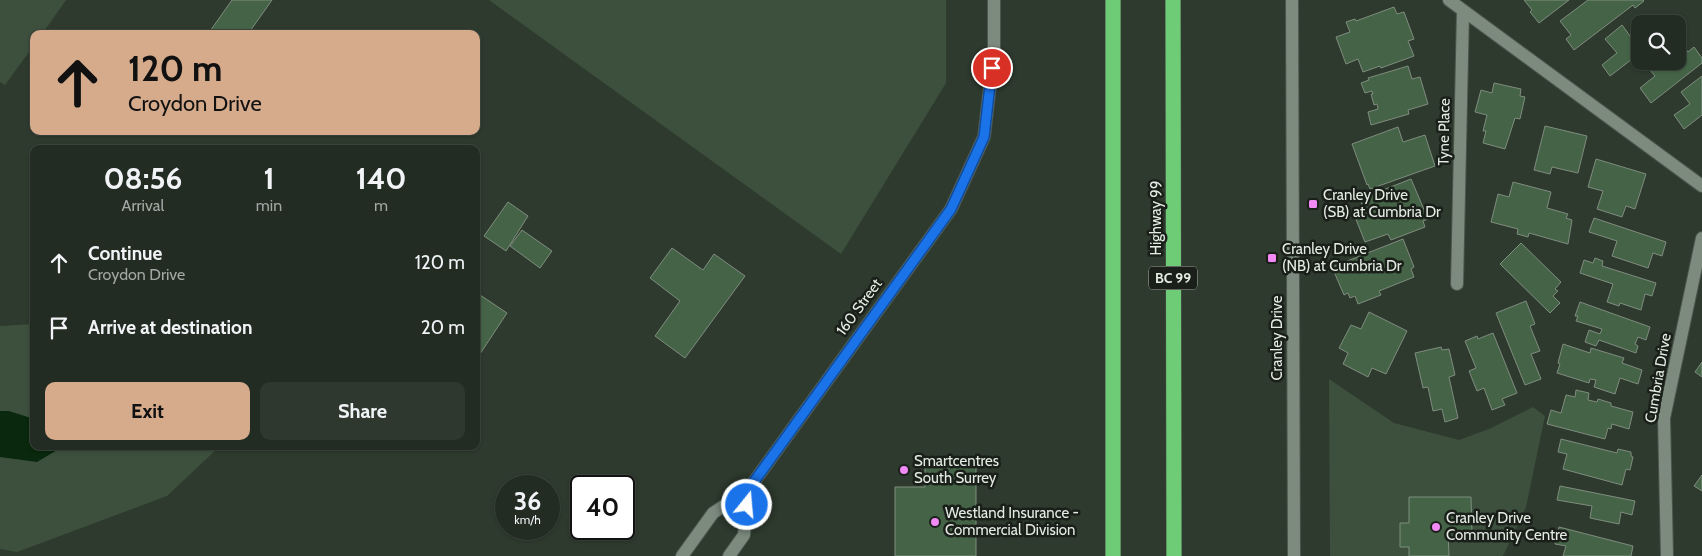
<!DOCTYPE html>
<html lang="en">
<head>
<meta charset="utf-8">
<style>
	body { margin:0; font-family:Cabin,sans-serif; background:#2e382f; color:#f1f3f6; height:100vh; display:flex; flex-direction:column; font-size:19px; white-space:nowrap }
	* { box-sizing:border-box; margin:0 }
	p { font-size:16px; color:#a2a7a5 }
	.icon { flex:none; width:28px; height:28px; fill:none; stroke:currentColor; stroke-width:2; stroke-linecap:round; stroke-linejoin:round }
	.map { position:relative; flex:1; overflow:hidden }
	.sheet { position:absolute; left:30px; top:145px; width:450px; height:305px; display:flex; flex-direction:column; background:#222c22; border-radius:10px; box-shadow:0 1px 4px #0004,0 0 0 1px #3f4840 }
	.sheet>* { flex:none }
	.hud { position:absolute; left:30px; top:30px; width:450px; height:105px; border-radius:10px; box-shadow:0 1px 4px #0004,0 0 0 1px #3f4840; background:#d6ab8b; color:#111; overflow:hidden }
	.tools { position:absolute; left:1631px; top:15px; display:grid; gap:10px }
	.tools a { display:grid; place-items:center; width:55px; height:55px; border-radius:10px; background:#222c22; box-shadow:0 1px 4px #0004,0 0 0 1px #3f4840; font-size:25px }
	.speed { position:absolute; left:495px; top:475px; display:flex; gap:10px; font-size:25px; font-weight:700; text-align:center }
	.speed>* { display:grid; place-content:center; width:65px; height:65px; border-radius:50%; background:#222c22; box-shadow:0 1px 4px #0004,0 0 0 1px #3f4840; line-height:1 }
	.speed small { font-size:12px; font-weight:400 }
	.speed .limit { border:2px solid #111; border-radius:8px; background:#fff; color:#111 }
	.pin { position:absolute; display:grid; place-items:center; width:42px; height:42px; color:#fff; margin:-21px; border:2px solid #fff; border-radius:50%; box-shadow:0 1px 5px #0007 }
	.me { position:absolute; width:55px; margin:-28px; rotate:17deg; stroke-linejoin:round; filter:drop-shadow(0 0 4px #0008) }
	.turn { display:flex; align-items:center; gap:18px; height:105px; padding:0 15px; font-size:22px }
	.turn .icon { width:65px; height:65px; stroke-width:2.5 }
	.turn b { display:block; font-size:35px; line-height:42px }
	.eta { display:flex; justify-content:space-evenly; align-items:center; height:85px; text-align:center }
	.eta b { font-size:30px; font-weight:700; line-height:35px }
	.cta { display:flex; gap:10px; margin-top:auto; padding:10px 15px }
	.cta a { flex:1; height:58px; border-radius:10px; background:#d6ab8b; color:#111; font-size:20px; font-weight:700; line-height:58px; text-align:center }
	.cta a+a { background:#2e382f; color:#f1f3f6 }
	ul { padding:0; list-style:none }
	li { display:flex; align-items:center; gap:15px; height:65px; padding:0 15px }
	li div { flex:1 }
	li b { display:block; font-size:19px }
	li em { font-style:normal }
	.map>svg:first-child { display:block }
	.green { fill:#3c503d }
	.water { fill:#09280d }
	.building { fill:#456447; stroke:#7f8c7f }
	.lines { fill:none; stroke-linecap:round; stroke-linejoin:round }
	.minor-casing { stroke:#4c564c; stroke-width:14 }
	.tertiary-casing { stroke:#4c564c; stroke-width:14 }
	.motorway-casing { stroke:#4c564c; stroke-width:16 }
	.minor { stroke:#7d8b7e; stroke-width:12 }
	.tertiary { stroke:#7d8b7e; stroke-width:12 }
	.motorway { stroke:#6ecc77; stroke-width:15 }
	.route-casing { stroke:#114b97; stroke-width:12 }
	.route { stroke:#1a73e8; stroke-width:9 }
	.poi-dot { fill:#f18af4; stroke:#1a1f1a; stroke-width:2 }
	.labels { text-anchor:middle; stroke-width:5; stroke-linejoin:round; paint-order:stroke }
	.shield { fill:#1a1f1a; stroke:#a7aea7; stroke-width:1 }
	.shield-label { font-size:14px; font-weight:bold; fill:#e4ece4 }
	.street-label { font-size:15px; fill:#e4ece4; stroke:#1a1f1a }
	.poi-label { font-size:15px; fill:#e4ece4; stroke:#1a1f1a; text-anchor:start }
</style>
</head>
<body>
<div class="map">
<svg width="1702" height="556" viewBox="0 0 1702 556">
	<rect width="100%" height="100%" fill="#2e3a2e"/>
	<g class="green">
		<path d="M 0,0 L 66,0 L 42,34 L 34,34 L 34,45 L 5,85 L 0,82 Z"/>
		<path d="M 489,0 L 946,0 L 946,83 L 841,254 Z"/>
		<path d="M 34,324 L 34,446 L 220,446 L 167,496 L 17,552 L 0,549 L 0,326 Z"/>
		<path d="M 1329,379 L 1394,423 L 1459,440 L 1489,429 L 1533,407 L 1545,416 L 1526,507 L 1503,556 L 1330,556 Z"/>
	</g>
	<path class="water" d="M 0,411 L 9,411 L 34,419 L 34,446 L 64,446 L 37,462 L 0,457 Z"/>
	<g class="building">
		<path d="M 232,0 L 272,0 L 248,34 L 208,34 Z"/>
		<path d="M 1524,0 L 1569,0 L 1539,23 L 1530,12 L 1532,10 Z"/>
		<path d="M 1588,0 L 1643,0 L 1644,1 L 1635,8 L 1633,5 L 1574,50 L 1566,39 L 1571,35 L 1560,21 Z"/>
		<path d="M 1394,7 L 1397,14 L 1404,12 L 1414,39 L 1408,41 L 1414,56 L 1381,68 L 1380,66 L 1363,72 L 1358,59 L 1346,64 L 1336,37 L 1350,32 L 1346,22 L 1355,19 L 1356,21 Z"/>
		<path d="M 1622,25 L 1633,40 L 1640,34 L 1640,53 L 1610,76 L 1602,65 L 1617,53 L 1605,39 Z"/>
		<path d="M 1678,39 L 1688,52 L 1694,47 L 1702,58 L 1702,63 L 1651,103 L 1640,88 L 1655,76 L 1644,63 L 1647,61 L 1678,61 Z"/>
		<path d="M 1408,66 L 1412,79 L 1420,77 L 1428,104 L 1408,110 L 1409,114 L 1371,125 L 1368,112 L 1378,109 L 1377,104 L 1374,105 L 1371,94 L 1373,94 L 1372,91 L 1365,93 L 1361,83 L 1369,80 L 1368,78 Z"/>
		<path d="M 1702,76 L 1702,115 L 1684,129 L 1674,115 L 1690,104 L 1681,92 Z"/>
		<path d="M 1494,83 L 1521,89 L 1520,96 L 1525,97 L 1520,119 L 1515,118 L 1505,149 L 1483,143 L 1486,131 L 1483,131 L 1487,115 L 1475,112 L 1481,90 L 1492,93 Z"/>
		<path d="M 1545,126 L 1587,136 L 1578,173 L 1552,167 L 1550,174 L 1534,170 Z"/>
		<path d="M 1398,127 L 1403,142 L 1425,135 L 1435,166 L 1370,189 L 1368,184 L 1367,185 L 1352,144 Z"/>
		<path d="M 1596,159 L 1646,174 L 1635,209 L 1626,206 L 1622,217 L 1597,209 L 1603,191 L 1588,187 Z"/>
		<path d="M 1411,179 L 1428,219 L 1423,221 L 1425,227 L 1391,240 L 1388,234 L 1365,242 L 1355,217 L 1365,213 L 1360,199 Z"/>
		<path d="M 1513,182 L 1551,192 L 1547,208 L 1568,214 L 1566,218 L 1572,220 L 1568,244 L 1529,233 L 1528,237 L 1517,234 L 1518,229 L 1491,222 L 1498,194 L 1509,197 Z"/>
		<path d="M 508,202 L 528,216 L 506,251 L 484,236 Z"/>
		<path d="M 1594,218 L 1666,242 L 1662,256 L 1653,253 L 1648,268 L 1612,256 L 1617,241 L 1589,232 Z"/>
		<path d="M 522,230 L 552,251 L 540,268 L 510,246 Z"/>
		<path d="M 1403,239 L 1414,267 L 1411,269 L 1414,277 L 1379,291 L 1381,295 L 1358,304 L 1355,296 L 1350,298 L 1348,293 L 1344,295 L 1332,267 Z"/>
		<path d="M 1521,243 L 1561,282 L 1555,289 L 1558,291 L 1553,296 L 1560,303 L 1550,313 L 1500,264 Z"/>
		<path d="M 672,248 L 703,270 L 714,254 L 745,276 L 685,358 L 655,336 L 680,301 L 650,278 Z"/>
		<path d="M 1595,258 L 1603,261 L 1602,266 L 1656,283 L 1652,296 L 1645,294 L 1641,310 L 1620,303 L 1619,306 L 1607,302 L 1613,284 L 1580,273 L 1584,260 L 1593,263 Z"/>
		<path d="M 477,293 L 507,313 L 476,360 L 476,294 Z"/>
		<path d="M 1526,301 L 1535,324 L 1530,326 L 1540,351 L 1531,354 L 1541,379 L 1525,385 L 1496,313 Z"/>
		<path d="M 1580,302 L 1650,327 L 1646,340 L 1638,337 L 1635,344 L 1638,346 L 1636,353 L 1599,340 L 1596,346 L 1585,342 L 1589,330 L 1600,334 L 1602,329 L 1576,321 L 1578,316 L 1575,316 Z"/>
		<path d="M 1369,312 L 1407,331 L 1386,374 L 1372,368 L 1368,377 L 1343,364 L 1348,353 L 1339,348 L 1351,325 L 1361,329 Z"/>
		<path d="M 1493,333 L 1517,393 L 1502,399 L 1505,405 L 1492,410 L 1484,388 L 1477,391 L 1469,371 L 1476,368 L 1465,341 L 1477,336 L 1478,339 Z"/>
		<path d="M 1563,344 L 1590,353 L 1591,348 L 1624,358 L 1622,363 L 1642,370 L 1638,384 L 1620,378 L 1615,394 L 1594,387 L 1596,380 L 1590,379 L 1589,383 L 1557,373 L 1560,364 L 1558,363 Z"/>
		<path d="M 1441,347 L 1442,350 L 1449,349 L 1455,375 L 1449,377 L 1458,418 L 1445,422 L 1442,409 L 1433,411 L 1428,387 L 1423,388 L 1415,353 Z"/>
		<path d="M 1702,362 L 1702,377 L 1695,372 Z"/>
		<path d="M 1576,390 L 1589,393 L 1588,400 L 1597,402 L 1598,399 L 1611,403 L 1611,406 L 1633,412 L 1629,429 L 1612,424 L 1611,429 L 1608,428 L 1605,439 L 1547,424 L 1551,410 L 1561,413 L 1566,395 L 1575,397 Z"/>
		<path d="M 1561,439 L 1617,453 L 1618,449 L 1631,452 L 1631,456 L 1633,457 L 1630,470 L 1626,469 L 1622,485 L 1563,469 L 1567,454 L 1558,452 Z"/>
		<path d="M 925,458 L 976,458 L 976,556 L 895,556 L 895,487 L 925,487 Z"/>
		<path d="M 1702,475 L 1702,491 L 1694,486 Z"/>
		<path d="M 1560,486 L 1635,501 L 1632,515 L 1621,512 L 1619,524 L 1590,518 L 1592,506 L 1557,500 Z"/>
		<path d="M 1409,497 L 1471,497 L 1472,531 L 1448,532 L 1449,556 L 1409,556 L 1409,547 L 1400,547 L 1400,523 L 1409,523 Z"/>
		<path d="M 1559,527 L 1633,546 L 1631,556 L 1563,556 L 1566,546 L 1555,544 Z"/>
	</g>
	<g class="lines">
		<g class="minor-casing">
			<g id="minor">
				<path d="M 1449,0 L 1702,186"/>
				<path d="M 1457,284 L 1463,11"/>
				<path d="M 1667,556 L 1664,418 L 1702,238"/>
			</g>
		</g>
		<g class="tertiary-casing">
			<g id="tertiary">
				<path d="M 1292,0 L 1294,556"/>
				<path d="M 682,556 L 713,513 L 748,490 L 951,209 L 984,137 L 994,51 L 994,0"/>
				<path d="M 729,556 L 744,535 L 748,490"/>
			</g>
		</g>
		<g class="motorway-casing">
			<g id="motorway">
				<path d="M 1113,0 L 1113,556"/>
				<path d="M 1173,0 L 1174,556"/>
			</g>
		</g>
		<use href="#minor" class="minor"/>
		<use href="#tertiary" class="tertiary"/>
		<use href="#motorway" class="motorway"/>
	</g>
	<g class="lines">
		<g class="route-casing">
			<path id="route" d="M 747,505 L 748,490 L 951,209 L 984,137 L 992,68"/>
		</g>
		<use href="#route" class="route"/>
	</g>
	<g class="poi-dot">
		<rect x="1308" y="199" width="10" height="10" rx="2.5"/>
		<rect x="1267" y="253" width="10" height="10" rx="2.5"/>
		<circle cx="904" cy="470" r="5"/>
		<circle cx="935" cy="522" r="5"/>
		<circle cx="1436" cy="527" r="5"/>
	</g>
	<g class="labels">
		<rect class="shield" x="1149" y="266.5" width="48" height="23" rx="4"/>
		<g class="shield-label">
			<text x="1173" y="283">BC 99</text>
		</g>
		<g class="street-label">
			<text transform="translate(1444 132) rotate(-89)" y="5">Tyne Place</text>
			<text transform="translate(1156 218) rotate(-90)" y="5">Highway 99</text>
			<text transform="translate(859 307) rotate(-54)" y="5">160 Street</text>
			<text transform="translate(1277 338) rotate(-90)" y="5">Cranley Drive</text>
			<text transform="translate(1658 378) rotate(-80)" y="5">Cumbria Drive</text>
		</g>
		<g class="poi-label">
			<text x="1323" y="200">Cranley Drive<tspan x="1323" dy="17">(SB) at Cumbria Dr</tspan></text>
			<text x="1282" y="254">Cranley Drive<tspan x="1282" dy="17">(NB) at Cumbria Dr</tspan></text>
			<text x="914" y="466">Smartcentres<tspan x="914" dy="17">South Surrey</tspan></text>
			<text x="945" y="518">Westland Insurance -<tspan x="945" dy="17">Commercial Division</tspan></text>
			<text x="1446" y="523">Cranley Drive<tspan x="1446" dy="17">Community Centre</tspan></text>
		</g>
	</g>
</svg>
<div class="tools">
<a><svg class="icon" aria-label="search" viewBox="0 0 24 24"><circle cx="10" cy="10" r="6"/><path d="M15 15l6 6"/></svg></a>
</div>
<div class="speed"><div>36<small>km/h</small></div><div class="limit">40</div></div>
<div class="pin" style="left:992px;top:68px;background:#d93025"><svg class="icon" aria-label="arrive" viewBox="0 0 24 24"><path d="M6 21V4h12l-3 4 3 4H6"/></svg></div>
<svg class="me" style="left:747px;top:505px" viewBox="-20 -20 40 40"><circle r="17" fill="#1a73e8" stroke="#fff" stroke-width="3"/><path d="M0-11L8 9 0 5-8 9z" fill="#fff"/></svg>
<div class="hud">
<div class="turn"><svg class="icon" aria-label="ahead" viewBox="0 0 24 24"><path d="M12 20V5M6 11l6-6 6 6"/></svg><div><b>120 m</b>Croydon Drive</div></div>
</div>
<section class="sheet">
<div class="eta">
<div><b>08:56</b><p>Arrival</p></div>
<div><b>1</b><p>min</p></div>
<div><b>140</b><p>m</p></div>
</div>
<ul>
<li><svg class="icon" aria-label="ahead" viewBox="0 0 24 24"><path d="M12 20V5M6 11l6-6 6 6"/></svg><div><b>Continue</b><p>Croydon Drive</p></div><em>120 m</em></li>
<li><svg class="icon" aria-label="arrive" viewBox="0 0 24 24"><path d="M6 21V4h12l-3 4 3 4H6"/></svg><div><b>Arrive at destination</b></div><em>20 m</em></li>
</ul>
<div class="cta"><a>Exit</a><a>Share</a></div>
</section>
</div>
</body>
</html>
